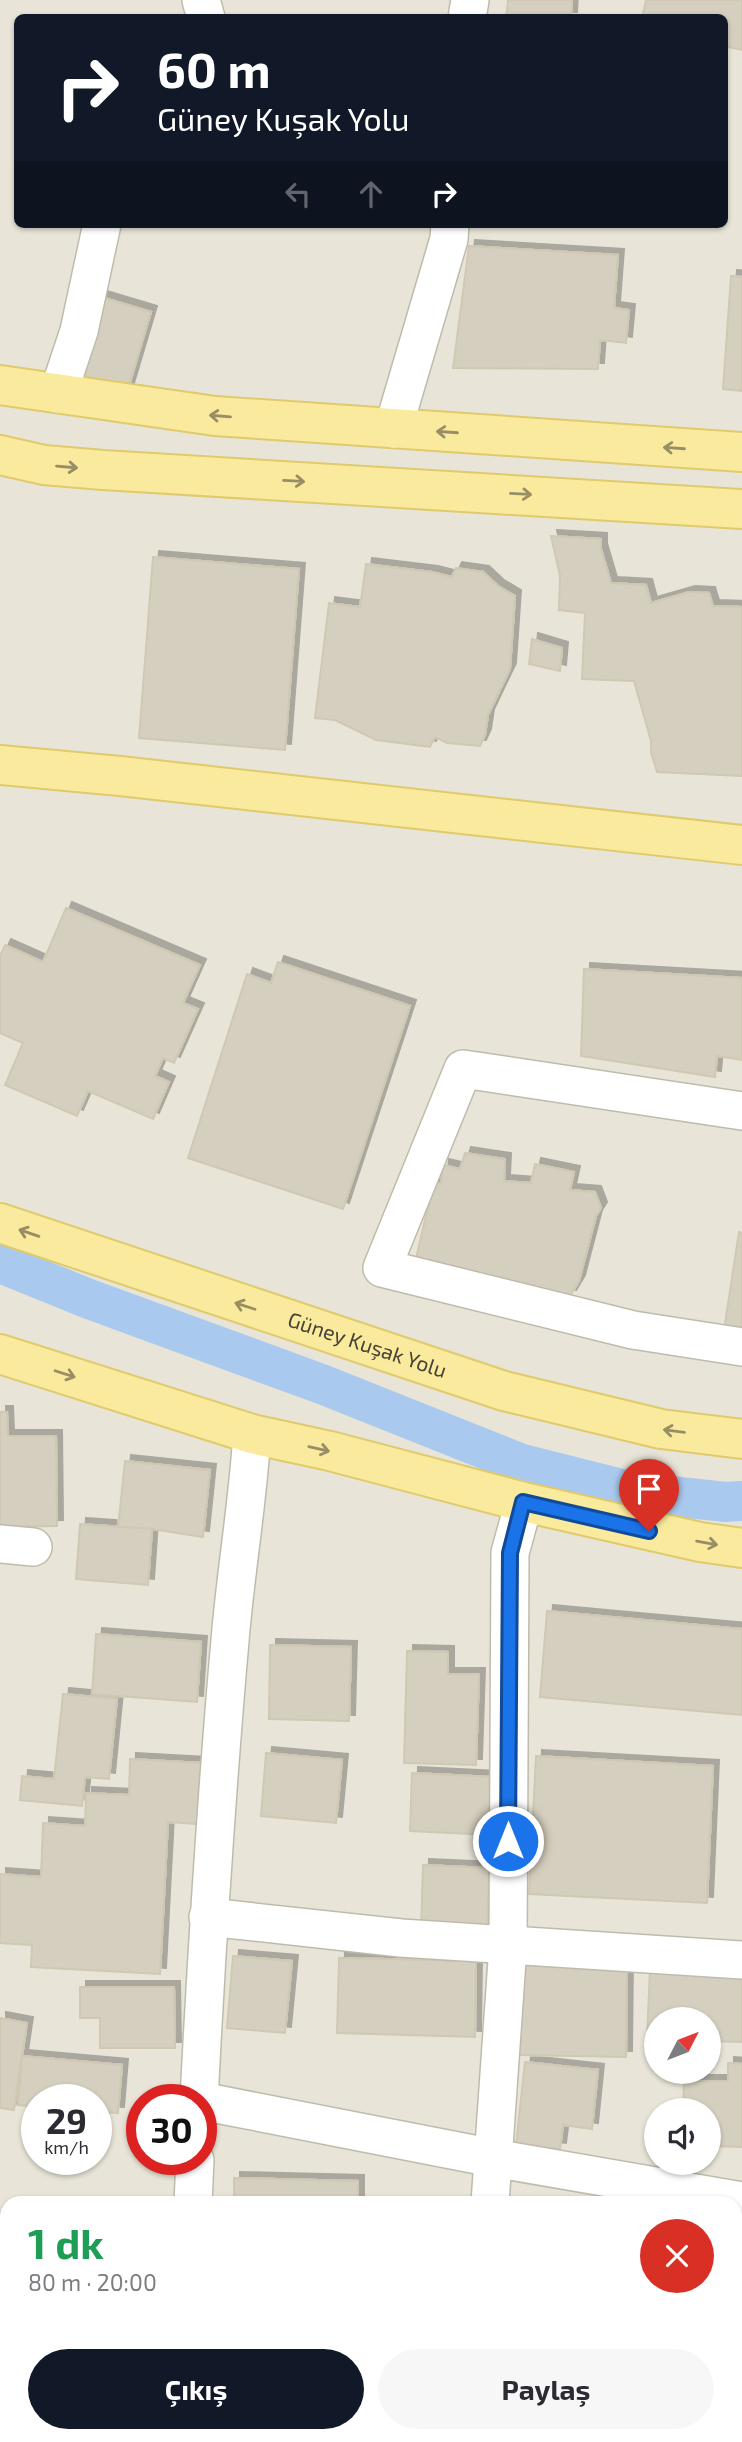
<!DOCTYPE html>
<html lang="tr">
<head>
<meta charset="utf-8">
<style>
	body { margin:0; font-family:"Exo 2",sans-serif; background:#f7f7f7; color:#2b2b33; height:100vh; display:flex; flex-direction:column; font-size:26px; white-space:nowrap }
	* { box-sizing:border-box; margin:0 }
	p { font-size:23px; color:#7c7c81 }
	.icon { flex:none; width:38px; height:38px; fill:none; stroke:currentColor; stroke-width:2; stroke-linecap:round; stroke-linejoin:round }
	.map { position:relative; flex:1; overflow:hidden }
	.drawer { position:absolute; left:0px; top:2196px; width:742px; height:247px; display:flex; flex-direction:column; background:#fff; border-radius:21px 21px 0 0; box-shadow:0 2px 5px #0004 }
	.drawer>* { flex:none }
	.banner { position:absolute; left:14px; top:14px; width:714px; height:214px; border-radius:10px; box-shadow:0 2px 5px #0004; background:#111827; color:#fff; overflow:hidden }
	.needle { width:46px; rotate:48deg }
	.fabs { position:absolute; left:644px; top:2007px; display:grid; gap:14px }
	.fabs a { display:grid; place-items:center; width:77px; height:77px; border-radius:50%; background:#fff; box-shadow:0 2px 5px #0004; font-size:35px }
	.speed { position:absolute; left:21px; top:2084px; display:flex; gap:14px; font-size:35px; font-weight:700; text-align:center }
	.speed>* { display:grid; place-content:center; width:91px; height:91px; border-radius:50%; background:#fff; box-shadow:0 2px 5px #0004; line-height:1 }
	.speed small { font-size:18px; font-weight:400 }
	.speed .limit { border:10px solid #d22; background:#fff; color:#111 }
	.pin { position:absolute; display:grid; place-items:center; width:60px; height:60px; color:#fff; margin:-72px -30px; border-radius:50% 50% 50% 0; rotate:-45deg; box-shadow:0 0 7px #0007 }
	.pin .icon { rotate:45deg }
	.me { position:absolute; width:77px; margin:-38px; rotate:0deg; stroke-linejoin:round; filter:drop-shadow(0 0 5px #0008) }
	.turn { display:flex; align-items:center; gap:24px; height:147px; padding:0 28px; font-size:32px }
	.turn .icon { width:91px; height:91px; stroke-width:2.5 }
	.turn b { display:block; font-size:49px; line-height:60px }
	.lanes { display:flex; align-items:center; height:66px; padding:0 28px; background:#0003; justify-content:center; gap:35px; direction:ltr }
	.lanes .off { opacity:.35 }
	.round { display:grid; place-items:center; flex:none; width:74px; height:74px; border-radius:37px; background:#f7f7f7 }
	.headline { display:flex; align-items:center; justify-content:space-between; height:119px; padding:0 28px }
	h1 { font-size:42px; font-weight:700; line-height:52px; color:#1e9e55 }
	.action { display:flex; gap:14px; margin-top:auto; padding:14px 28px }
	.action a { flex:1; height:80px; border-radius:42px; background:#111827; color:#fff; font-size:28px; font-weight:700; line-height:80px; text-align:center }
	.action a+a { background:#f7f7f7; color:#2b2b33 }
	.map>svg:first-child { display:block }
	.residential { fill:#e8e5d8; fill-rule:evenodd }
	.lines { fill:none; stroke-linecap:round; stroke-linejoin:round }
	.canal { stroke:#a9caee; stroke-width:40 }
	.building { fill:#d5cfbf; stroke:#d0c8b3; stroke-width:2; filter:url(#shadow) }
	.minor-casing { stroke:#bfbbac; stroke-width:40 }
	.major-casing { stroke:#dfca6c; stroke-width:42 }
	.minor { stroke:#fff; stroke-width:37 }
	.major { stroke:#faea9d; stroke-width:38 }
	.oneway { stroke:#988e65 }
	.route-casing { stroke:#114b97; stroke-width:18 }
	.route { stroke:#1a73e8; stroke-width:12 }
	.labels { text-anchor:middle; stroke-width:6; stroke-linejoin:round; paint-order:stroke }
	.street-label { font-size:21px; fill:#484338; stroke:#fff }
</style>
</head>
<body>
<div class="map">
<svg width="742" height="2442" viewBox="0 0 742 2442">
	<defs>
		<filter id="shadow"><feDropShadow dx="6" dy="-6" stdDeviation="0" flood-color="#0004"/></filter>
	</defs>
	<rect width="100%" height="100%" fill="#f4f2ea"/>
	<path class="residential" d="M 0,0 L 742,0 L 742,2442 L 0,2442 ZM 18,18 L 724,18 L 724,224 L 18,224 ZM 656,2020 L 709,2020 L 709,2072 L 656,2072 ZM 37,2100 L 96,2100 L 96,2160 L 37,2160 ZM 142,2100 L 201,2100 L 201,2160 L 142,2160 ZM 656,2110 L 709,2110 L 709,2163 L 656,2163 ZM 7,2203 L 735,2203 L 735,2436 L 7,2436 Z"/>
	<g class="lines">
		<path class="canal" d="M 0,1263 L 89,1299 L 324,1385 L 522,1464 L 633,1492 L 726,1502 L 742,1501"/>
	</g>
	<g class="building">
		<path d="M 508,0 L 572,0 L 571,18 L 506,18 Z"/>
		<path d="M 646,0 L 742,0 L 742,50 L 724,46 L 724,18 L 642,18 Z"/>
		<path d="M 469,246 L 618,255 L 614,308 L 629,310 L 626,343 L 600,340 L 598,369 L 453,368 Z"/>
		<path d="M 731,276 L 742,277 L 742,391 L 723,389 Z"/>
		<path d="M 101,297 L 151,312 L 128,389 L 78,374 Z"/>
		<path d="M 551,536 L 601,539 L 601,549 L 611,583 L 646,585 L 651,603 L 689,592 L 709,593 L 713,606 L 742,607 L 742,776 L 657,772 L 651,752 L 651,741 L 634,681 L 582,679 L 585,613 L 559,610 L 560,576 Z"/>
		<path d="M 153,557 L 299,569 L 285,750 L 139,738 Z"/>
		<path d="M 366,564 L 432,572 L 452,577 L 456,568 L 483,572 L 498,586 L 515,596 L 510,669 L 488,715 L 485,735 L 480,746 L 447,743 L 435,737 L 430,747 L 376,740 L 335,720 L 315,718 L 329,603 L 360,607 Z"/>
		<path d="M 532,639 L 562,648 L 560,671 L 529,664 Z"/>
		<path d="M 66,908 L 200,965 L 183,1003 L 198,1009 L 174,1063 L 163,1058 L 155,1076 L 169,1082 L 153,1119 L 88,1091 L 77,1116 L 5,1085 L 23,1043 L 0,1033 L 0,956 L 5,945 L 43,962 Z"/>
		<path d="M 278,962 L 410,1006 L 343,1209 L 188,1158 L 247,974 L 271,983 Z"/>
		<path d="M 584,969 L 742,978 L 742,1060 L 717,1056 L 715,1077 L 581,1056 Z"/>
		<path d="M 465,1153 L 505,1159 L 504,1181 L 531,1183 L 535,1164 L 574,1172 L 570,1190 L 595,1192 L 601,1208 L 596,1216 L 579,1281 L 570,1296 L 415,1263 L 434,1181 L 441,1184 L 443,1165 L 460,1169 Z"/>
		<path d="M 739,1232 L 742,1233 L 742,1332 L 724,1330 Z"/>
		<path d="M 0,1412 L 7,1412 L 8,1436 L 56,1436 L 57,1526 L 0,1527 Z"/>
		<path d="M 125,1461 L 210,1470 L 203,1537 L 152,1529 L 118,1528 Z"/>
		<path d="M 80,1524 L 152,1529 L 148,1585 L 76,1579 Z"/>
		<path d="M 547,1611 L 742,1629 L 742,1715 L 540,1697 Z"/>
		<path d="M 96,1634 L 201,1642 L 197,1702 L 92,1694 Z"/>
		<path d="M 270,1645 L 351,1647 L 349,1721 L 269,1719 Z"/>
		<path d="M 407,1651 L 448,1652 L 448,1674 L 479,1674 L 476,1765 L 404,1763 Z"/>
		<path d="M 63,1694 L 117,1699 L 109,1779 L 85,1777 L 82,1806 L 20,1800 L 22,1776 L 54,1779 Z"/>
		<path d="M 266,1753 L 342,1760 L 336,1823 L 261,1816 Z"/>
		<path d="M 536,1756 L 713,1766 L 707,1903 L 529,1894 Z"/>
		<path d="M 130,1759 L 201,1763 L 197,1824 L 168,1822 L 160,1974 L 31,1967 L 32,1945 L 0,1943 L 0,1874 L 41,1877 L 43,1823 L 85,1826 L 86,1793 L 129,1795 Z"/>
		<path d="M 412,1773 L 493,1777 L 491,1835 L 410,1831 Z"/>
		<path d="M 423,1865 L 489,1868 L 487,1934 L 421,1932 Z"/>
		<path d="M 233,1956 L 292,1961 L 285,2033 L 227,2028 Z"/>
		<path d="M 339,1958 L 476,1961 L 475,2037 L 337,2033 Z"/>
		<path d="M 521,1960 L 627,1963 L 626,2057 L 519,2055 Z"/>
		<path d="M 650,1968 L 742,1971 L 742,2042 L 709,2041 L 709,2020 L 656,2020 L 656,2039 L 647,2039 Z"/>
		<path d="M 80,1987 L 174,1987 L 175,2048 L 100,2048 L 100,2018 L 80,2018 Z"/>
		<path d="M 0,2018 L 27,2023 L 14,2110 L 0,2108 Z"/>
		<path d="M 22,2056 L 122,2065 L 118,2113 L 96,2112 L 96,2100 L 37,2100 L 37,2107 L 18,2105 Z"/>
		<path d="M 525,2062 L 598,2070 L 592,2129 L 563,2125 L 560,2149 L 516,2144 Z"/>
		<path d="M 728,2063 L 742,2064 L 742,2147 L 709,2146 L 709,2110 L 683,2110 L 684,2081 L 728,2081 Z"/>
		<path d="M 234,2178 L 358,2181 L 358,2203 L 234,2203 Z"/>
		<path d="M 0,2234 L 7,2235 L 7,2268 L 0,2266 Z"/>
		<path d="M 735,2354 L 742,2357 L 735,2382 Z"/>
		<path d="M 4,2413 L 7,2414 L 7,2436 L 131,2436 L 131,2442 L 2,2442 Z"/>
		<path d="M 735,2423 L 742,2425 L 742,2442 L 677,2442 L 679,2436 L 735,2436 Z"/>
		<path d="M 490,2436 L 542,2436 L 564,2442 L 488,2442 Z"/>
	</g>
	<g class="lines">
		<g class="minor-casing">
			<g id="minor">
				<path d="M 201,0 L 206,18"/>
				<path d="M 467,18 L 470,0"/>
				<path d="M 58,394 L 79,331 L 102,224"/>
				<path d="M 393,429 L 449,239 L 450,224"/>
				<path d="M 742,1111 L 463,1069 L 382,1268 L 633,1330 L 742,1347"/>
				<path d="M 0,1544 L 33,1547"/>
				<path d="M 208,1917 L 401,1938 L 742,1960"/>
				<path d="M 199,2100 C 207,1943 217,1786 231,1629 C 237,1564 248,1499 252,1434"/>
				<path d="M 201,2101 L 493,2158 L 742,2201"/>
				<path d="M 193,2203 L 195,2160"/>
				<path d="M 490,2203 L 508,1946 L 510,1553 L 524,1502"/>
				<path d="M 179,2442 L 179,2436"/>
				<path d="M 476,2442 L 477,2436"/>
			</g>
		</g>
		<g class="major-casing">
			<g id="major">
				<path d="M 0,385 L 215,416 L 742,452"/>
				<path d="M 0,455 L 44,465 L 103,470 L 742,509"/>
				<path d="M 0,765 L 120,776 L 742,845"/>
				<path id="s1" d="M 0,1223 L 504,1391 L 661,1429 L 742,1439"/>
				<path d="M 0,1354 L 252,1434 L 330,1451 L 524,1502 L 700,1542 L 742,1548"/>
			</g>
		</g>
		<use href="#minor" class="minor"/>
		<use href="#major" class="major"/>
	</g>
	<defs><path id="oneway-shaft" d="M-6 0H5M1.5-3L5.5 0L1.5 3" fill="none" stroke-width="1.6" stroke-linecap="round" stroke-linejoin="round" transform="scale(1.75)"/></defs>
	<g class="oneway">
		<use href="#oneway-shaft" transform="translate(220 416) rotate(-175)"/>
		<use href="#oneway-shaft" transform="translate(447 432) rotate(-176)"/>
		<use href="#oneway-shaft" transform="translate(674 448) rotate(-176)"/>
		<use href="#oneway-shaft" transform="translate(67 467) rotate(5)"/>
		<use href="#oneway-shaft" transform="translate(294 481) rotate(3)"/>
		<use href="#oneway-shaft" transform="translate(521 494) rotate(3)"/>
		<use href="#oneway-shaft" transform="translate(29 1233) rotate(-161)"/>
		<use href="#oneway-shaft" transform="translate(245 1306) rotate(-162)"/>
		<use href="#oneway-shaft" transform="translate(65 1374) rotate(18)"/>
		<use href="#oneway-shaft" transform="translate(674 1431) rotate(-173)"/>
		<use href="#oneway-shaft" transform="translate(319 1449) rotate(13)"/>
		<use href="#oneway-shaft" transform="translate(707 1543) rotate(10)"/>
	</g>
	<g class="lines">
		<g class="route-casing">
			<path id="route" d="M 508,1841 L 510,1553 L 523,1502 L 649,1531"/>
		</g>
		<use href="#route" class="route"/>
	</g>
	<g class="labels">
		<g class="street-label">
			<text dy="7" stroke="none"><textPath href="#s1" startOffset="387">Güney Kuşak Yolu</textPath></text>
		</g>
	</g>
</svg>
<div class="fabs">
<a><svg class="needle" viewBox="-14 -14 28 28"><path d="M0-13l5 13h-10z" fill="#e53935"/><path d="M0 13l5-13h-10z" fill="#7c7c81"/></svg></a>
<a><svg class="icon" aria-label="sound" viewBox="0 0 24 24"><path d="M4 9h4l5-4v14l-5-4H4zM17 9q2 3 0 6"/></svg></a>
</div>
<div class="speed"><div>29<small>km/h</small></div><div class="limit">30</div></div>
<div class="pin" style="left:649px;top:1531px;background:#d93025"><svg class="icon" aria-label="arrive" viewBox="0 0 24 24"><path d="M6 21V4h12l-3 4 3 4H6"/></svg></div>
<svg class="me" style="left:508px;top:1841px" viewBox="-20 -20 40 40"><circle r="17" fill="#1a73e8" stroke="#fff" stroke-width="3"/><path d="M0-11L8 9 0 5-8 9z" fill="#fff"/></svg>
<div class="banner">
<div class="turn"><svg class="icon" aria-label="right" viewBox="0 0 24 24"><path d="M7 20v-9h11M14 6l5 5-5 5"/></svg><div><b>60 m</b>Güney Kuşak Yolu</div></div>
<div class="lanes"><svg class="icon off" aria-label="left" viewBox="0 0 24 24"><path d="M17 20v-9H6M10 6l-5 5 5 5"/></svg><svg class="icon off" aria-label="ahead" viewBox="0 0 24 24"><path d="M12 20V5M6 11l6-6 6 6"/></svg><svg class="icon" aria-label="right" viewBox="0 0 24 24"><path d="M7 20v-9h11M14 6l5 5-5 5"/></svg></div>
</div>
<section class="drawer">
<div class="headline"><div><h1>1 dk</h1><p>80 m · 20:00</p></div><a class="round" style="background:#d93025;color:#fff"><svg class="icon" aria-label="close" viewBox="0 0 24 24"><path d="M6 6l12 12M18 6L6 18"/></svg></a></div>
<div class="action"><a>Çıkış</a><a>Paylaş</a></div>
</section>
</div>
</body>
</html>
